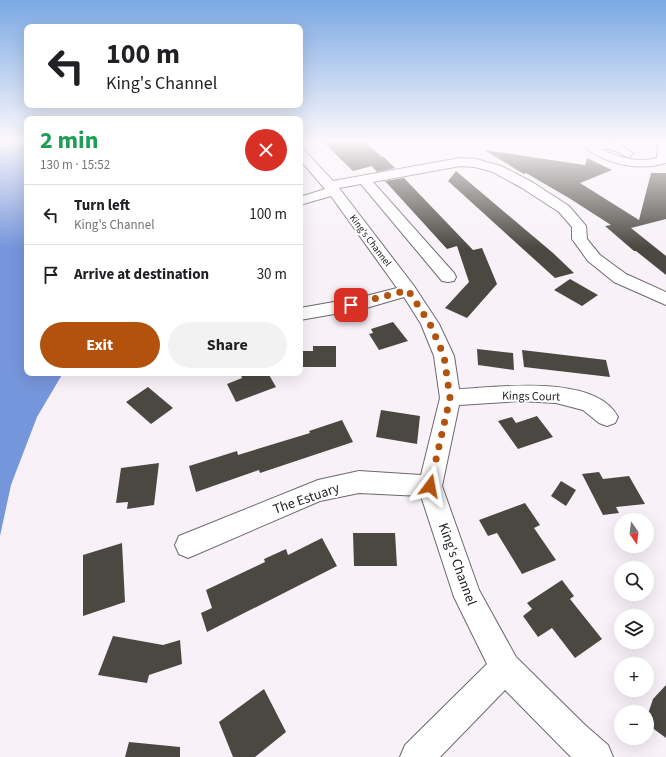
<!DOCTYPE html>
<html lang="en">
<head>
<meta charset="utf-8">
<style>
	body { margin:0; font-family:"Source Sans 3",sans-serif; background:#f2f2f2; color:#202124; height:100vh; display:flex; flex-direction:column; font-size:15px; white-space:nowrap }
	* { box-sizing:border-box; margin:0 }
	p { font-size:13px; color:#757577 }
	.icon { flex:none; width:22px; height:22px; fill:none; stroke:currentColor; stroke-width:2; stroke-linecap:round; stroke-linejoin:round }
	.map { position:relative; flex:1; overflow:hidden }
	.sheet { position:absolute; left:24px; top:116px; width:279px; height:260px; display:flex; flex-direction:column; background:#fff; border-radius:8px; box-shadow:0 4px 16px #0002 }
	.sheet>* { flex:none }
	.hud { position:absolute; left:24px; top:24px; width:279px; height:84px; border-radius:8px; box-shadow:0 4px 16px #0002; background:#fff; color:#202124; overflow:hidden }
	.needle { width:26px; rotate:166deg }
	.tools { position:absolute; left:614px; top:513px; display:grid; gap:8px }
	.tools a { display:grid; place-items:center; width:40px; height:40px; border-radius:50%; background:#fff; box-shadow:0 4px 16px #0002; font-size:20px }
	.pin { position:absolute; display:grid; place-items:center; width:34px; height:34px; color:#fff; margin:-17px; border-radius:8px; box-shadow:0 2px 6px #0006 }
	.me { position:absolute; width:44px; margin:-22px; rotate:13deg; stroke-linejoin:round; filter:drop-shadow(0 0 3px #0008) }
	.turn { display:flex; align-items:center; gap:14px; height:84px; padding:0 16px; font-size:18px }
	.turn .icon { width:52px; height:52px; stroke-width:2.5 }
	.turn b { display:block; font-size:28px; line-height:34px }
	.round { display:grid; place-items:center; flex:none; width:42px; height:42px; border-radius:21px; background:#f2f2f2 }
	.overview { display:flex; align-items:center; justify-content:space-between; height:68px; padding:0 16px }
	h1 { font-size:24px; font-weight:700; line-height:30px; color:#1e9e55 }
	.button { display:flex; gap:8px; margin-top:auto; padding:8px 16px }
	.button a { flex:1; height:46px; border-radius:24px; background:#b2520c; color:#fff; font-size:16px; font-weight:700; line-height:46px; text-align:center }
	.button a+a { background:#f2f2f2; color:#202124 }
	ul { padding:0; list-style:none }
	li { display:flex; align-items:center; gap:12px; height:60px; padding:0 16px; border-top:1px solid #e0e0e0 }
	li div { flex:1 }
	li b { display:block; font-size:15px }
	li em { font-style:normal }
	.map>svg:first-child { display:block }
	.water { fill:#7696db }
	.building { fill:#4b4842 }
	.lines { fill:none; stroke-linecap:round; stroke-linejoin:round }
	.minor-casing { stroke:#6d686d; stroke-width:2 }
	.minor { fill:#fff; fill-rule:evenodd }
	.route { stroke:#b2520c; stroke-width:7; stroke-dasharray:0 12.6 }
	.labels { text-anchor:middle; stroke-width:4; stroke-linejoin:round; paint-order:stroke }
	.far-street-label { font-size:10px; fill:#242224; stroke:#fff }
	.street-label { font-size:12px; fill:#242224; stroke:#fff }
	.near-street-label { font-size:14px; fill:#242224; stroke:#fff }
</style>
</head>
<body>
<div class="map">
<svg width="666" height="757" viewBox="0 0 666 757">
	<rect width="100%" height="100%" fill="#f8f2f8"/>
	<path class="water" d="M 0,142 L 27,142 L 27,373 L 63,373 L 37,417 L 11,485 L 0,536 Z"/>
	<g class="building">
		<path d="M 323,142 L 365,142 L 382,157 L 384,157 L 395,168 L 377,172 L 372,166 L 353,171 Z"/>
		<path d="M 484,150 L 585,165 L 587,158 L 612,170 L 580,183 L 639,220 L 651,173 L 666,173 L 666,219 L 631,228 L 666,256 L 666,275 L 636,251 L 634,251 L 605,226 L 611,225 L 569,198 L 526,173 L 524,174 Z"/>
		<path d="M 456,171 L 553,253 L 574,273 L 555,278 L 448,181 Z"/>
		<path d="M 404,178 L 473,250 L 482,248 L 497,284 L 467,318 L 445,308 L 469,282 L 457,246 L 447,249 L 385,181 Z"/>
		<path d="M 570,279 L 598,295 L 582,306 L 554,290 Z"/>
		<path d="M 393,322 L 408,341 L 379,350 L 369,334 L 373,333 L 371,329 Z"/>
		<path d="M 313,346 L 336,346 L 336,367 L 300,367 L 301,351 L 313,351 Z"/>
		<path d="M 477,349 L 513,353 L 514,370 L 478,365 Z"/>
		<path d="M 522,350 L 606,360 L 610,377 L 524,367 Z"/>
		<path d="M 240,373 L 268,373 L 276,387 L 236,402 L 227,384 L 242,378 Z"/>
		<path d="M 148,387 L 173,408 L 151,424 L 126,402 Z"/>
		<path d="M 381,410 L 420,416 L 417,444 L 376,437 Z"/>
		<path d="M 537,416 L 553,437 L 518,449 L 498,421 L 512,417 L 516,423 Z"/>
		<path d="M 342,420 L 353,442 L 260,473 L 259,470 L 196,492 L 189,466 L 237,451 L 238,455 L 310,433 L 309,431 Z"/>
		<path d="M 159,463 L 154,505 L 127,509 L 128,502 L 116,503 L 121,468 Z"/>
		<path d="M 599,472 L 603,479 L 629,476 L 645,504 L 616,507 L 619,513 L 603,515 L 582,474 Z"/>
		<path d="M 561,481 L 576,490 L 566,506 L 551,496 Z"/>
		<path d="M 525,503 L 540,525 L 534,528 L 556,560 L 522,574 L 497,533 L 488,536 L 479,520 Z"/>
		<path d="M 353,533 L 395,533 L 397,566 L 354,566 Z"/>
		<path d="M 322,538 L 337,566 L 207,632 L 201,613 L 212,608 L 206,590 L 265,562 L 264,559 L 286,549 L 288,555 Z"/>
		<path d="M 122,543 L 125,602 L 83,616 L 83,555 Z"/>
		<path d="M 562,580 L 574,596 L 570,599 L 602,639 L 575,658 L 552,628 L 538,637 L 523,616 L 532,609 L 527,603 Z"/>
		<path d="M 113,636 L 163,645 L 180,640 L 182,664 L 149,675 L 147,683 L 98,675 Z"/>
		<path d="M 666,685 L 666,738 L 647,724 L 647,717 L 653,699 Z"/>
		<path d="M 264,689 L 286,732 L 255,757 L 233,757 L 219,722 Z"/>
		<path d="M 129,742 L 180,747 L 180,757 L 125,757 Z"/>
	</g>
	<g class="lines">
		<g class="minor-casing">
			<g id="minor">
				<path d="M 597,142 L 619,144 L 633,153 L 631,156 L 627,157 L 612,149 L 602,149 C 617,158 640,163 657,158 L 658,142 L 666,142 L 666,163 C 641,171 611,165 590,151 L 588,149 C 591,145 592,143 597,142 Z"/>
				<path d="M 300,149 L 304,150 L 333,181 L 460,158 L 476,159 L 501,166 L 532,182 L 569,206 L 586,226 L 587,239 L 600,255 L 626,274 L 666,292 L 666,305 L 614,282 L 588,261 L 572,239 L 572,227 L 559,212 L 522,188 L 493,172 L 475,167 L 460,166 L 373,182 L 454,273 L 456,277 L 454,281 L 448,282 L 442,281 L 361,184 L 339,188 L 414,286 L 439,324 L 454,356 L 459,389 C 499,387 596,374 618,417 L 615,423 L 607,426 L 599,423 L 583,410 L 556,403 L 520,401 L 459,405 L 442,486 L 479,590 L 516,657 L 585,725 L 608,745 L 613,757 L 571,757 L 505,690 L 440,757 L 400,757 L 405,745 L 487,664 L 454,597 L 421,496 L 359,493 L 320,501 L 188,558 L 179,554 L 175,545 L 179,536 L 318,480 L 359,471 L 421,475 L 440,398 L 434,356 L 421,324 L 404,297 L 363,309 L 300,320 L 300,308 L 362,297 L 397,288 L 331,196 L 300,205 L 300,197 L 325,189 L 300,160 Z"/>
			</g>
		</g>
		<use href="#minor" class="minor"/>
	</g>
	<linearGradient id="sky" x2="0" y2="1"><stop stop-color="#7aa8e3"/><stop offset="0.57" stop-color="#fcf9fc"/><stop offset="1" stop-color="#fcf9fc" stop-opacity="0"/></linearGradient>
	<rect width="666" height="248" fill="url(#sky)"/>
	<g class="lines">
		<path class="route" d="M 351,305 L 408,290 L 430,324 L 444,356 L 450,398 L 430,486"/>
	</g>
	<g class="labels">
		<g class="far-street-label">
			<text transform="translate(371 240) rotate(53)" y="4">King's Channel</text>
		</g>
		<g class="street-label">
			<text transform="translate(531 396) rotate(1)" y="4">Kings Court</text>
		</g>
		<g class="near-street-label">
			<text transform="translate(306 498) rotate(-19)" y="5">The Estuary</text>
			<text transform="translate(458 564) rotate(70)" y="5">King's Channel</text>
		</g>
	</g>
</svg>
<div class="tools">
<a><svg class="needle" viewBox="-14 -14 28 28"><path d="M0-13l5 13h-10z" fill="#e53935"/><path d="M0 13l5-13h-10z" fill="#757577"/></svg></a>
<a><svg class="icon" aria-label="search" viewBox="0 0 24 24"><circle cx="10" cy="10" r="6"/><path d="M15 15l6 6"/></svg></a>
<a><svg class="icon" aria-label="layers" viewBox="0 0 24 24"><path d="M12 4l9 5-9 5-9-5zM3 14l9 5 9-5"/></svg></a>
<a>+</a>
<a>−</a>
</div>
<div class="pin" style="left:351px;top:305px;background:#d93025"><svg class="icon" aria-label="arrive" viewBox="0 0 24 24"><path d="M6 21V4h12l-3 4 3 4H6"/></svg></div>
<svg class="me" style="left:430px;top:486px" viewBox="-20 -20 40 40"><path d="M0-17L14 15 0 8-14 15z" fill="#b2520c" stroke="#fff" stroke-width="4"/></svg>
<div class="hud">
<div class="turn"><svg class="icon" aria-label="left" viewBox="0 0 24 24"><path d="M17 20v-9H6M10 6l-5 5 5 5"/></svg><div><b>100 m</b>King's Channel</div></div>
</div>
<section class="sheet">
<div class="overview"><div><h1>2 min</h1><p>130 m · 15:52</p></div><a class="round" style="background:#d93025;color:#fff"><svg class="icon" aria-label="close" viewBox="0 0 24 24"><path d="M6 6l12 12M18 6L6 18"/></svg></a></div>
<ul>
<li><svg class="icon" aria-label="left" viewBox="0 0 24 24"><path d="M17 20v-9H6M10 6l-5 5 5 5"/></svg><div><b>Turn left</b><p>King's Channel</p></div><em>100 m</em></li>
<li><svg class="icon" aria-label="arrive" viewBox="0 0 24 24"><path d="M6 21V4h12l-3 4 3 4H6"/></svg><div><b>Arrive at destination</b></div><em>30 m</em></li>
</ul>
<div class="button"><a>Exit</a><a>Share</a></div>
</section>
</div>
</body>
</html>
